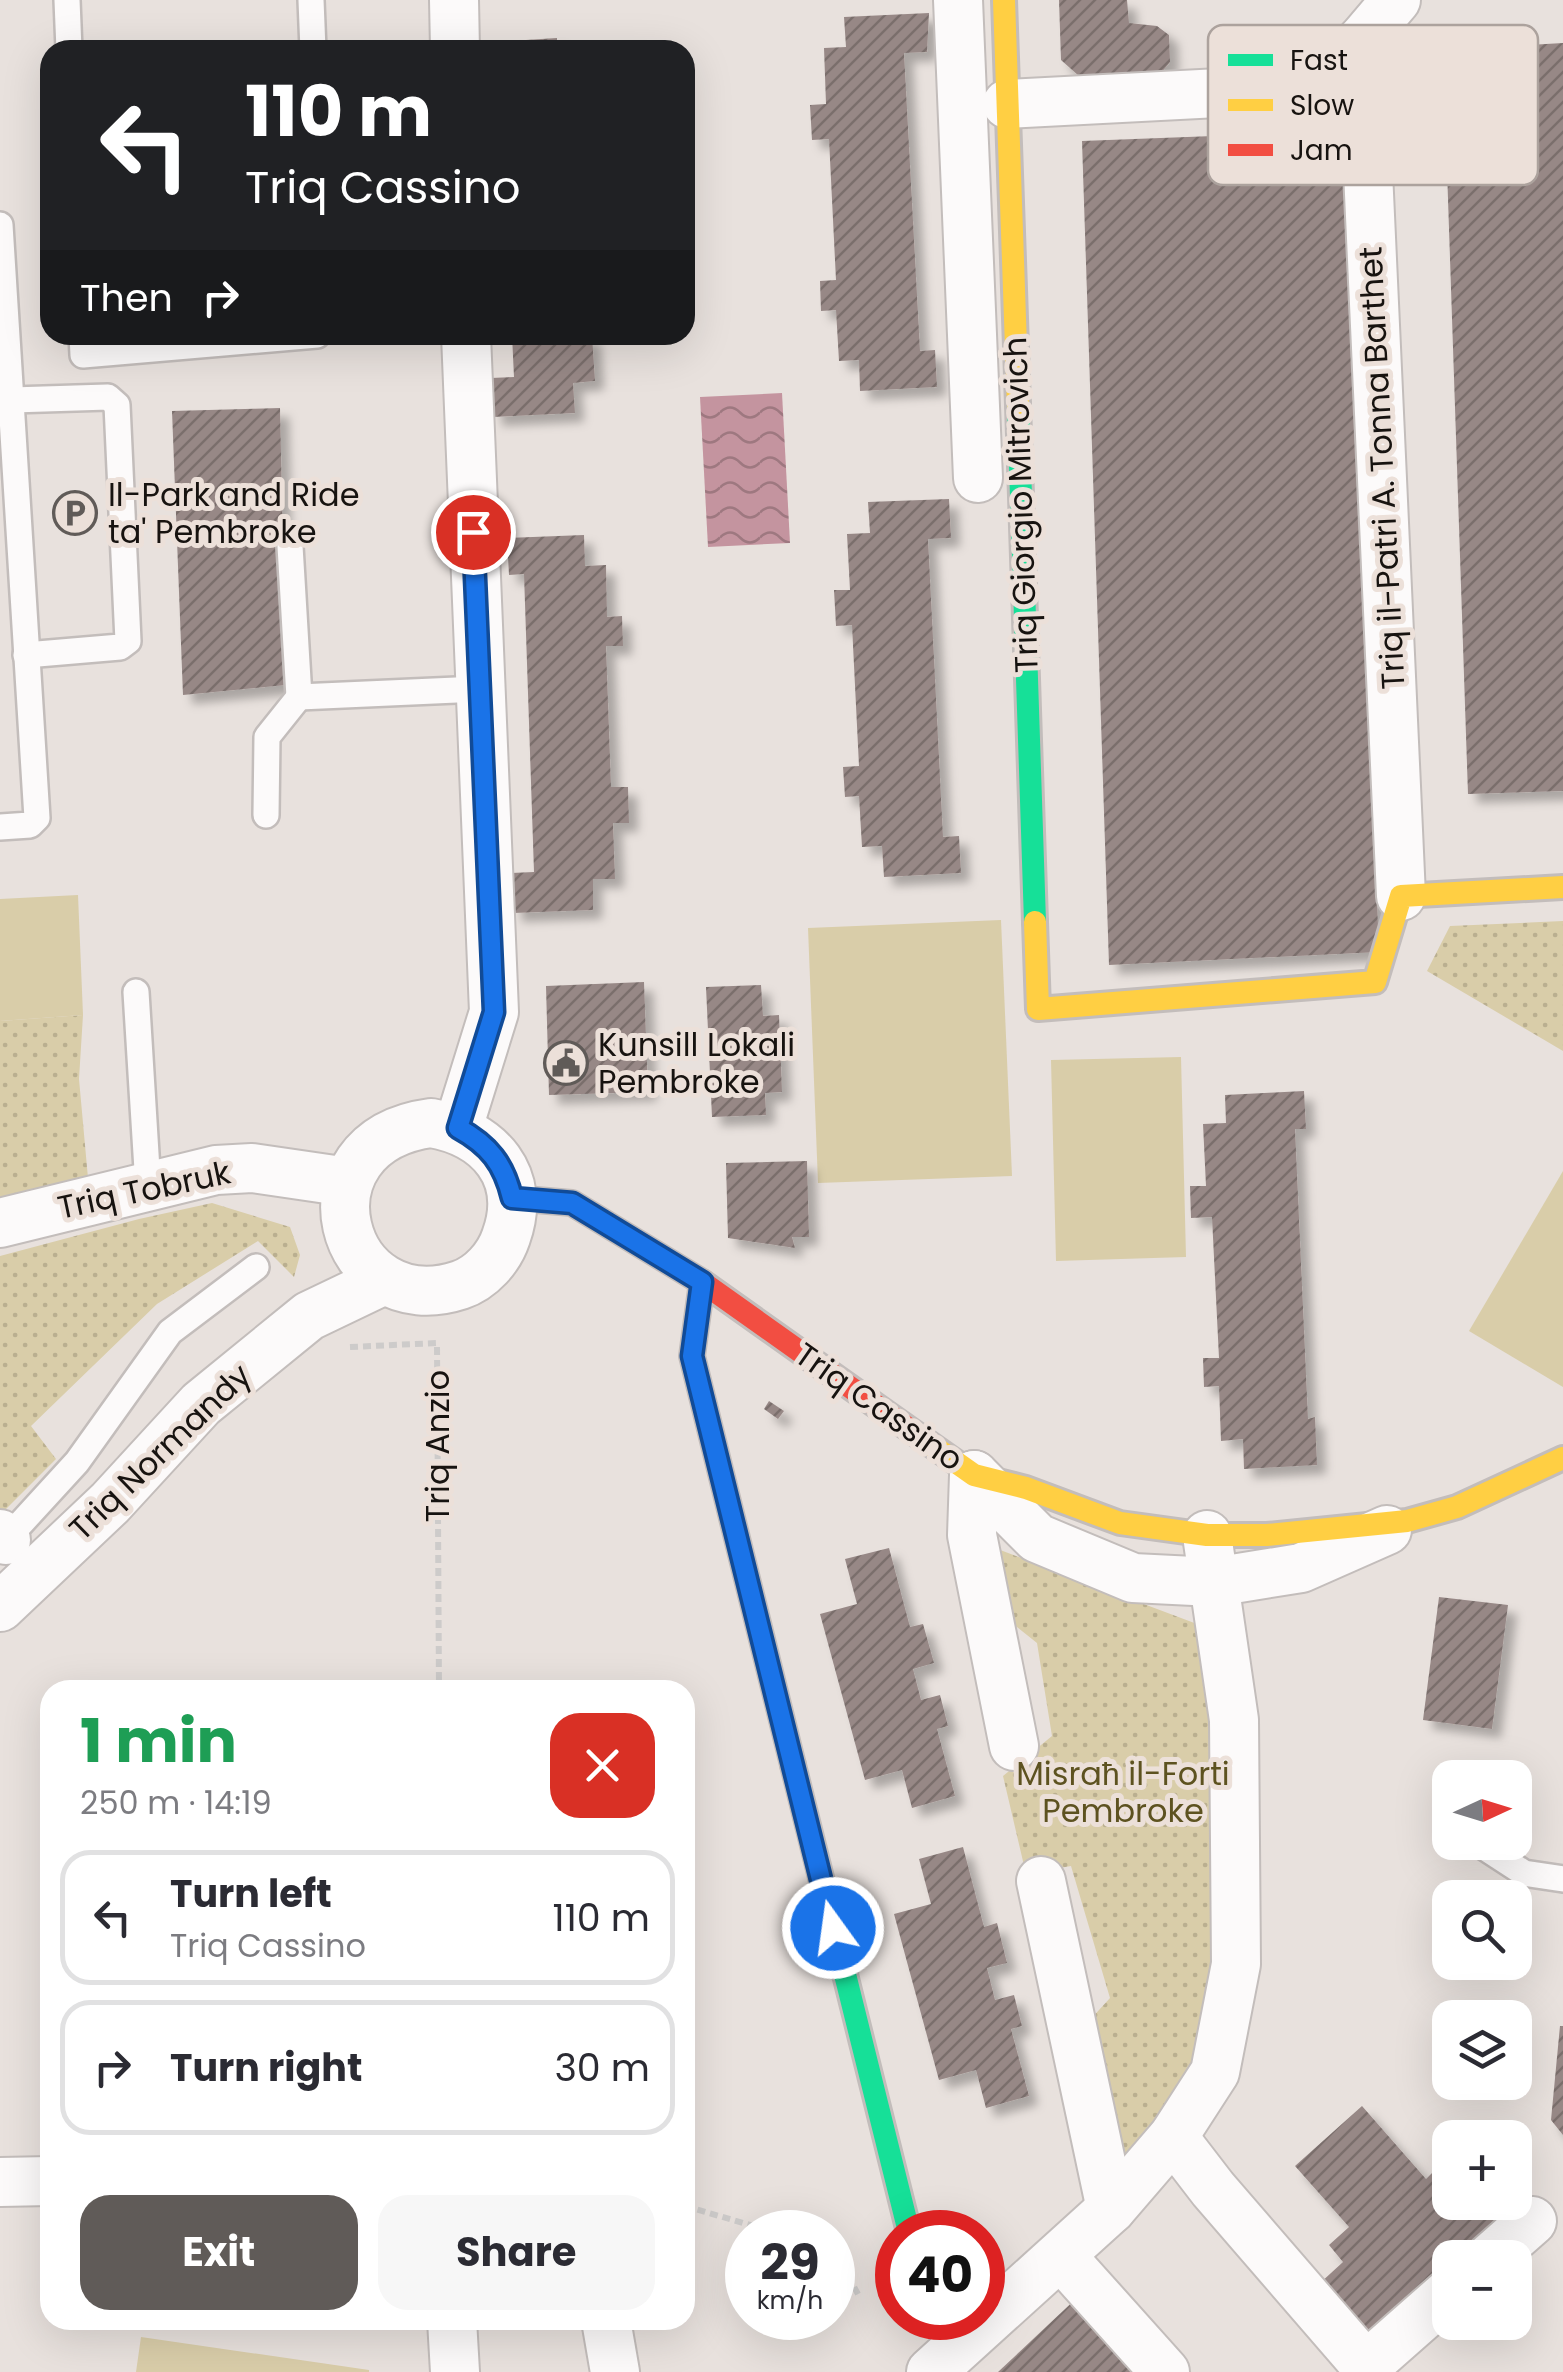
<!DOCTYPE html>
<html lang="en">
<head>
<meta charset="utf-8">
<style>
	body { margin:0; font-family:Poppins,sans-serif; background:#f7f7f7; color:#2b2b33; height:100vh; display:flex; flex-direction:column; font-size:38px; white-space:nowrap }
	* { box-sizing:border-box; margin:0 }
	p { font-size:32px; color:#7c7c81 }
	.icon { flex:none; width:55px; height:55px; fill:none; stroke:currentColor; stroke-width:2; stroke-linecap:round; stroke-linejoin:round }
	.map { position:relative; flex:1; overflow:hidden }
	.side { position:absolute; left:40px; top:1680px; width:655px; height:650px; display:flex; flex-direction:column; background:#fff; border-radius:30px; box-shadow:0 10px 40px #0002 }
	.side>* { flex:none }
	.hud { position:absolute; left:40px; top:40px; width:655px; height:305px; border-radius:30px; box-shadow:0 10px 40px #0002; background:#202124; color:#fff; overflow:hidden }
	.needle { width:65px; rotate:86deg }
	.controls { position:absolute; left:1432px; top:1760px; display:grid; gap:20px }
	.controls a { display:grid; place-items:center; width:100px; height:100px; border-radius:20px; background:#fff; box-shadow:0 10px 40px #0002; font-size:50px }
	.speed { position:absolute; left:725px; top:2210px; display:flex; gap:20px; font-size:50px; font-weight:700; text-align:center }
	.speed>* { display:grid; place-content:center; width:130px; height:130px; border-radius:50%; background:#fff; box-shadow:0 10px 40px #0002; line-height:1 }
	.speed small { font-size:25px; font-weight:400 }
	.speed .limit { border:15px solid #d22; background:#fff; color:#111 }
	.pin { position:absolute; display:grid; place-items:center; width:85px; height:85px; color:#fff; margin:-42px; border:5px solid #fff; border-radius:50%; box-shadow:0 2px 10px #0007 }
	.me { position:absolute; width:110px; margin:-55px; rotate:346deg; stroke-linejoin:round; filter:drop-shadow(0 0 8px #0008) }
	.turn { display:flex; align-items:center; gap:35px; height:210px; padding:0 40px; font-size:45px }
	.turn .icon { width:130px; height:130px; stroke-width:2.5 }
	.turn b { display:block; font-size:70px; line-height:85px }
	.then { display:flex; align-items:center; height:95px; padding:0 40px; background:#0003; gap:20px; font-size:38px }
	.round { display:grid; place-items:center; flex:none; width:105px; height:105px; border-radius:30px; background:#f7f7f7 }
	.summary { display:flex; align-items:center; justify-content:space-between; height:170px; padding:0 40px }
	h1 { font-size:60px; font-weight:700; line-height:75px; color:#1e9e55 }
	.button { display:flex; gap:20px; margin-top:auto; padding:20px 40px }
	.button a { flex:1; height:115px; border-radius:30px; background:#605b58; color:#fff; font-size:40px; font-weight:700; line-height:115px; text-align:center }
	.button a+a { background:#f7f7f7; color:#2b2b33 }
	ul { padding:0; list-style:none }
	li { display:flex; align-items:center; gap:30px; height:135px; margin:0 20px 15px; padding:0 20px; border:5px solid #e1e1e2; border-radius:30px }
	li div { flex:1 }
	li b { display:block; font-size:38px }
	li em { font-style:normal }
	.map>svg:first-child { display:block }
	.grass { fill:url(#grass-dots) }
	.garden { fill:#d9cda9 }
	.water { fill:url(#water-waves) }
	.building { fill:url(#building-hatch); filter:url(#shadow) }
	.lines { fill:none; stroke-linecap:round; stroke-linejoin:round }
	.lane-casing { stroke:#c3bdbb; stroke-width:30 }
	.street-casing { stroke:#c3bdbb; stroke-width:52 }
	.fast-casing { stroke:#c3bdbb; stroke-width:28 }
	.slow-casing { stroke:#c3bdbb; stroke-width:28 }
	.jam-casing { stroke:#c3bdbb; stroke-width:28 }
	.path { stroke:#cdcbca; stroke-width:6; stroke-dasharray:8 5; stroke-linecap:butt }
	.lane { stroke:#fcfafa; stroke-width:25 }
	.street { stroke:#fcfafa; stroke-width:48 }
	.fast { stroke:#16e098; stroke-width:22 }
	.slow { stroke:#ffcf43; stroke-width:22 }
	.jam { stroke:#f24e42; stroke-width:22 }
	.route-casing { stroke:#114b97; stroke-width:25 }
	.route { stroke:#1a73e8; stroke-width:18 }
	.labels { text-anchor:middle; stroke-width:10; stroke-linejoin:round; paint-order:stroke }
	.street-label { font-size:32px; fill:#171310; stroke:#ece0d9 }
	.poi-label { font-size:32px; fill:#171310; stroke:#ece0d9; text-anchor:start }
	.park-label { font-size:32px; fill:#5d5220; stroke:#ece0d9 }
	.key { fill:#ece0d9; stroke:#aca29d; stroke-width:2.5 }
	.key-label { font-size:28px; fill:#171310 }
</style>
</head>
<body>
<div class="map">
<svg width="1563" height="2372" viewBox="0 0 1563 2372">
	<defs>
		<pattern id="grass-dots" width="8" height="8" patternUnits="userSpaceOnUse" patternTransform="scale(2.5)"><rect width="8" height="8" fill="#d9cda9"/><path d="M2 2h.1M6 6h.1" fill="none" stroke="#baaf90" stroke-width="1.8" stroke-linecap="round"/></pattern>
		<pattern id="water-waves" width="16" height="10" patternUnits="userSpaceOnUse" patternTransform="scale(2.5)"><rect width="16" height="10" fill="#c4949f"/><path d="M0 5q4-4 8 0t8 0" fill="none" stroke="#9e7880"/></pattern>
		<pattern id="building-hatch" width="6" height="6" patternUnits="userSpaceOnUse" patternTransform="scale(2.5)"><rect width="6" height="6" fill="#978886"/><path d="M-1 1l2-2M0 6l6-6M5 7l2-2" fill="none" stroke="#7a6e6c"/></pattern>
		<filter id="shadow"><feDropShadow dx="9" dy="9" stdDeviation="5" flood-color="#0004"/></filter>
	</defs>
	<rect width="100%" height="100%" fill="#e8e1dd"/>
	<g class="grass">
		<path d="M 1563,921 L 1563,1051 L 1427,971 L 1450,926 Z"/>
		<path d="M 83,1015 L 79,1079 L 88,1178 L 0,1202 L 0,1021 Z"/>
		<path d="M 212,1203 L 290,1227 L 300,1255 L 294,1277 L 258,1241 L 157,1304 L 31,1426 L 56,1459 L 0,1515 L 0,1256 L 139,1219 Z"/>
		<path d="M 995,1548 L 1205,1627 L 1222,1982 L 1188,2077 L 1133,2162 L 1115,2162 L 1088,2022 L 1110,1998 L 1071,1866 L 1026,1874 L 1003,1776 L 1052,1736 L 1037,1643 L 1008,1620 Z"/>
	</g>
	<g class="garden">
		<path d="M 78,895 L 83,1015 L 0,1021 L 0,899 Z"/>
		<path d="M 1001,920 L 1012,1176 L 818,1183 L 808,928 Z"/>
		<path d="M 1181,1057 L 1186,1257 L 1056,1261 L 1051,1060 Z"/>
		<path d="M 1563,1171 L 1563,1387 L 1469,1331 Z"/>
		<path d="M 141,2337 L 369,2370 L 369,2372 L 136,2372 Z"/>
	</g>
	<path class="water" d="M 782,393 L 790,543 L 708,547 L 700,397 Z"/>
	<g class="building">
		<path d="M 1059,0 L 1127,0 L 1129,23 L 1157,26 L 1169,35 L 1170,62 L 1161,73 L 1079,76 L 1061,60 Z"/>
		<path d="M 929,13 L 927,52 L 904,53 L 920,351 L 935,350 L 937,387 L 860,391 L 859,360 L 839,361 L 836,310 L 821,311 L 820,281 L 836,280 L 829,139 L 812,140 L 810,105 L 826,104 L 824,48 L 846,47 L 844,17 Z"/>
		<path d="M 557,38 L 557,50 L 480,50 L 480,43 Z"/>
		<path d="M 1563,43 L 1563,791 L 1468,794 L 1443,50 Z"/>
		<path d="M 1347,131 L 1379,952 L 1109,965 L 1082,141 Z"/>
		<path d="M 512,335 L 592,335 L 595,381 L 573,383 L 575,413 L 493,417 L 491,378 L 514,377 Z"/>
		<path d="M 280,408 L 286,685 L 183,695 L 172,411 Z"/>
		<path d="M 949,499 L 951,538 L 928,539 L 943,837 L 959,836 L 961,873 L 884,877 L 882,846 L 862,847 L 859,796 L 845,797 L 843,767 L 859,766 L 852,625 L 836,626 L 834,590 L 850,590 L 847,534 L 870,533 L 868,502 Z"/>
		<path d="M 584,535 L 585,566 L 606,565 L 607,617 L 622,616 L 623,646 L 606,646 L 611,787 L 628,787 L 629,823 L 613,823 L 615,879 L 593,879 L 593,910 L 513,913 L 511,873 L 534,872 L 524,574 L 509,575 L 507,538 Z"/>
		<path d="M 644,982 L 648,1092 L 549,1095 L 546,986 Z"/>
		<path d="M 761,985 L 763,1016 L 779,1015 L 782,1092 L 765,1093 L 766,1115 L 712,1117 L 706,987 Z"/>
		<path d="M 1304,1091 L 1306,1129 L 1295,1129 L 1308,1419 L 1315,1417 L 1317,1465 L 1244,1469 L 1243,1439 L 1221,1441 L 1219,1386 L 1204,1387 L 1203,1358 L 1219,1358 L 1212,1217 L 1191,1218 L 1190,1186 L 1206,1186 L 1203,1124 L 1226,1123 L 1225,1095 Z"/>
		<path d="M 807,1161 L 809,1237 L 792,1237 L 795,1248 L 728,1238 L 726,1163 Z"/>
		<path d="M 769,1401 L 784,1411 L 778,1419 L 764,1409 Z"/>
		<path d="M 889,1548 L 910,1627 L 923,1624 L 934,1663 L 913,1669 L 921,1700 L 940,1695 L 948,1726 L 937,1729 L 955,1796 L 912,1808 L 902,1770 L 865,1780 L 820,1614 L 857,1604 L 845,1559 Z"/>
		<path d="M 1439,1597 L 1508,1605 L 1492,1729 L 1423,1720 Z"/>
		<path d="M 963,1847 L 984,1927 L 997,1923 L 1007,1963 L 987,1968 L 995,2000 L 1014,1995 L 1022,2026 L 1011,2029 L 1029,2096 L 986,2108 L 976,2070 L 939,2080 L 894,1914 L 931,1904 L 919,1859 Z"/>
		<path d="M 50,1975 L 50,2019 L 45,2020 L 42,1976 Z"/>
		<path d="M 1560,2026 L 1563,2026 L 1563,2135 L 1551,2120 Z"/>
		<path d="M 1362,2106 L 1426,2179 L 1433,2172 L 1445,2185 L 1450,2181 L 1450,2202 L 1515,2202 L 1523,2211 L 1470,2258 L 1450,2258 L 1450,2276 L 1373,2344 L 1319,2284 L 1343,2262 L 1329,2245 L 1349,2227 L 1295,2166 Z"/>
		<path d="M 1081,2294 L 1151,2372 L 998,2372 Z"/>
	</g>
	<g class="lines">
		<g class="lane-casing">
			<g id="lane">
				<path d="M 67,0 L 69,50"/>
				<path d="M 311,0 L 313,50"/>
				<path d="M 0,225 L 37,818 L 30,825 L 0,827"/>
				<path d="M 82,335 L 83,355 L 317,335"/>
				<path d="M 12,400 L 108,397 L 117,405 L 128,641 L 120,647 L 26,655"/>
				<path d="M 290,546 L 299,697 L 479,689"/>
				<path d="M 266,815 L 267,737 L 299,697"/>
				<path d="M 136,992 L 148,1186"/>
				<path d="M 1,1545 L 77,1462 L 170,1332 L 256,1267"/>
				<path d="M 1481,1845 L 1524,1873 L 1563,1879"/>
			</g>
		</g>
		<g class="street-casing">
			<g id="street">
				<path d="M 454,0 L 455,50"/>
				<path d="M 958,0 L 978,478"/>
				<path d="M 1362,40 L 1401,896"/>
				<path d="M 1007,104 L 1315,88 L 1362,40 L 1396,0"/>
				<path d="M 431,1123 C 489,1133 528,1176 506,1237 C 499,1258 481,1278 460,1285 C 339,1325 290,1142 431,1123 Z"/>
				<path d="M 458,1128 L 494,1012 L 466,335"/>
				<path d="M 0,1223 L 216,1170 L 252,1168 L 348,1182"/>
				<path d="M 974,1475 L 1037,1538 L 1133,1578 L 1214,1582 L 1301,1568 L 1387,1530"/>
				<path d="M 974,1475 L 972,1535 L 1014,1746"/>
				<path d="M 0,1534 L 6,1540"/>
				<path d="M 0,1607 L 110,1503 L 201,1404 L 309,1316 L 382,1281"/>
				<path d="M 1041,1881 L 1111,2209"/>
				<path d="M 1173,2137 L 1213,2189 L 1366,2366 L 1450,2292"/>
				<path d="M 0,2182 L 50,2181"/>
				<path d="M 1061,2256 L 1165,2372"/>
				<path d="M 1490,2258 L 1532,2221"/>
				<path d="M 452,2320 L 455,2372"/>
				<path d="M 606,2320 L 615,2372"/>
				<path d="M 931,2372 L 1111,2209 L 1173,2137 L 1215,2072 L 1236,1964 L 1234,1720 L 1207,1535"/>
			</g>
		</g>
		<g class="fast-casing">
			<g id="fast">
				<path d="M 1018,405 L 1035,922"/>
				<path d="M 793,1765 L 909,2232"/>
			</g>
		</g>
		<g class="slow-casing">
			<g id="slow">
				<path d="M 1004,0 L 1018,405"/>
				<path d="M 1035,922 L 1038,1009 L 1375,982 L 1401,896 L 1563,887"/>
				<path d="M 923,1439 L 974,1475 L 1026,1488 L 1120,1523 L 1207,1535 L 1267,1535 L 1407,1521 L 1457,1507 L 1563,1458"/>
			</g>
		</g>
		<g class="jam-casing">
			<g id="jam">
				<path d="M 512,1198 L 572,1203 L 702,1282 L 923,1439"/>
				<path d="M 702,1282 L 692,1356 L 793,1765"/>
			</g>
		</g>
		<g class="path">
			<path d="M 350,1347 L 437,1343 L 439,1690"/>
			<path d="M 685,2206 L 774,2232"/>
			<path d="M 832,2260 L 839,2259 L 859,2296"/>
		</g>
		<use href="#lane" class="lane"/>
		<use href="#street" class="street"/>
		<use href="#fast" class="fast"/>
		<use href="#slow" class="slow"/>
		<use href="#jam" class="jam"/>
	</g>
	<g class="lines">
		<g class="route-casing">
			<path id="route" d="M 473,532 L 494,1012 L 458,1128 C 489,1145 504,1164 512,1198 L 572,1203 L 702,1282 L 692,1356 L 833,1928"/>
		</g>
		<use href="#route" class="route"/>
	</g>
	<defs>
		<g id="parking-ring" transform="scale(2.25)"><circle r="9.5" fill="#ece0d9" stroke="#605b58" stroke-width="1.5"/><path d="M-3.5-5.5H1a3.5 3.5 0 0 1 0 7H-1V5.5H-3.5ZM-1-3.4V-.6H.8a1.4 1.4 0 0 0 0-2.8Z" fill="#605b58"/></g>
		<g id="civic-ring" transform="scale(2.25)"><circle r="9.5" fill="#ece0d9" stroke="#605b58" stroke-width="1.5"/><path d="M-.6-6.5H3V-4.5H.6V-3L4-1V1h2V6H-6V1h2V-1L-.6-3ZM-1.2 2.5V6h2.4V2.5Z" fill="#605b58"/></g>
	</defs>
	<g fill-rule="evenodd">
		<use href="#parking-ring" x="75" y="513"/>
		<use href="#civic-ring" x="566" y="1063"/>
	</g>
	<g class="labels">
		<g class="street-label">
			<text transform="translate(1382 468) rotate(-93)" y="11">Triq il-Patri A. Tonna Barthet</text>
			<text transform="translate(1021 505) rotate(-92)" y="11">Triq Giorgio Mitrovich</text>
			<text transform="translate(144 1190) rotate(-12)" y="11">Triq Tobruk</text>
			<text transform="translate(879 1407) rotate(35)" y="11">Triq Cassino</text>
			<text transform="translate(438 1446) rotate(-90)" y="11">Triq Anzio</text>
			<text transform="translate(160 1452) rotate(-44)" y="11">Triq Normandy</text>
		</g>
		<g class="poi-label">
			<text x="108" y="506">Il-Park and Ride<tspan x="108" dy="37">ta' Pembroke</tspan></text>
			<text x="598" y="1056">Kunsill Lokali<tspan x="598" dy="37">Pembroke</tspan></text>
		</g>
		<g class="park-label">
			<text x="1123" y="1785">Misraħ il-Forti<tspan x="1123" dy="37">Pembroke</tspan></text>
		</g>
	</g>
	<rect x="1208" y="25" width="330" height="160" rx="15" class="key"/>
	<rect x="1228" y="54" width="45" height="12" fill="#16e098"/>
	<rect x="1228" y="99" width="45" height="12" fill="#ffcf43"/>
	<rect x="1228" y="144" width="45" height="12" fill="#f24e42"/>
	<g class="key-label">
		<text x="1290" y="70">Fast</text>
		<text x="1290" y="115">Slow</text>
		<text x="1290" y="160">Jam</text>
	</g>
</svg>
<div class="controls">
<a><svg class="needle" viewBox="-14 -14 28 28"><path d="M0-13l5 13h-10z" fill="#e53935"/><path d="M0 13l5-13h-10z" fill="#7c7c81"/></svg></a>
<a><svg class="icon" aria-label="search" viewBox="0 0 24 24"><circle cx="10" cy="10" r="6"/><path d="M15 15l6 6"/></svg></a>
<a><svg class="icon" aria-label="layers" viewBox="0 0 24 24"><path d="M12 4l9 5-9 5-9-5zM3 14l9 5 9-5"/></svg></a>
<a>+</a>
<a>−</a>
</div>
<div class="speed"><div>29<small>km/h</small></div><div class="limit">40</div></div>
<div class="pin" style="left:473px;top:532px;background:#d93025"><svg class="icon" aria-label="arrive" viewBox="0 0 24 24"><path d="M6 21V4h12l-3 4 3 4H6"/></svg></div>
<svg class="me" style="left:833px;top:1928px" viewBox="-20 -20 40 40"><circle r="17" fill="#1a73e8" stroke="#fff" stroke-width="3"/><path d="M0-11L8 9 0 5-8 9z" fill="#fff"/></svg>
<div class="hud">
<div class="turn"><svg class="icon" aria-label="left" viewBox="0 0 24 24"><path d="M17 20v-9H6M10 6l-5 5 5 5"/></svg><div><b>110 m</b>Triq Cassino</div></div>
<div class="then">Then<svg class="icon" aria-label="right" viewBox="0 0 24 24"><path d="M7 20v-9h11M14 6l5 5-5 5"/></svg></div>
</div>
<section class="side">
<div class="summary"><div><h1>1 min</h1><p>250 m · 14:19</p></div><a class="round" style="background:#d93025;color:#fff"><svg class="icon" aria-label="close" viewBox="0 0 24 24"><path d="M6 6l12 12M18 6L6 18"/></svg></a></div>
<ul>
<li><svg class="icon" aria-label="left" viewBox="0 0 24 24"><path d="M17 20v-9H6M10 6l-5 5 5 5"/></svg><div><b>Turn left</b><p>Triq Cassino</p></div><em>110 m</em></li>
<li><svg class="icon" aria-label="right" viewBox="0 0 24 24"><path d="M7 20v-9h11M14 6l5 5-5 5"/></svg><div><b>Turn right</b></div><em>30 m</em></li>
</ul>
<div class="button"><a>Exit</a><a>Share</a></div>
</section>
</div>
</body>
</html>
